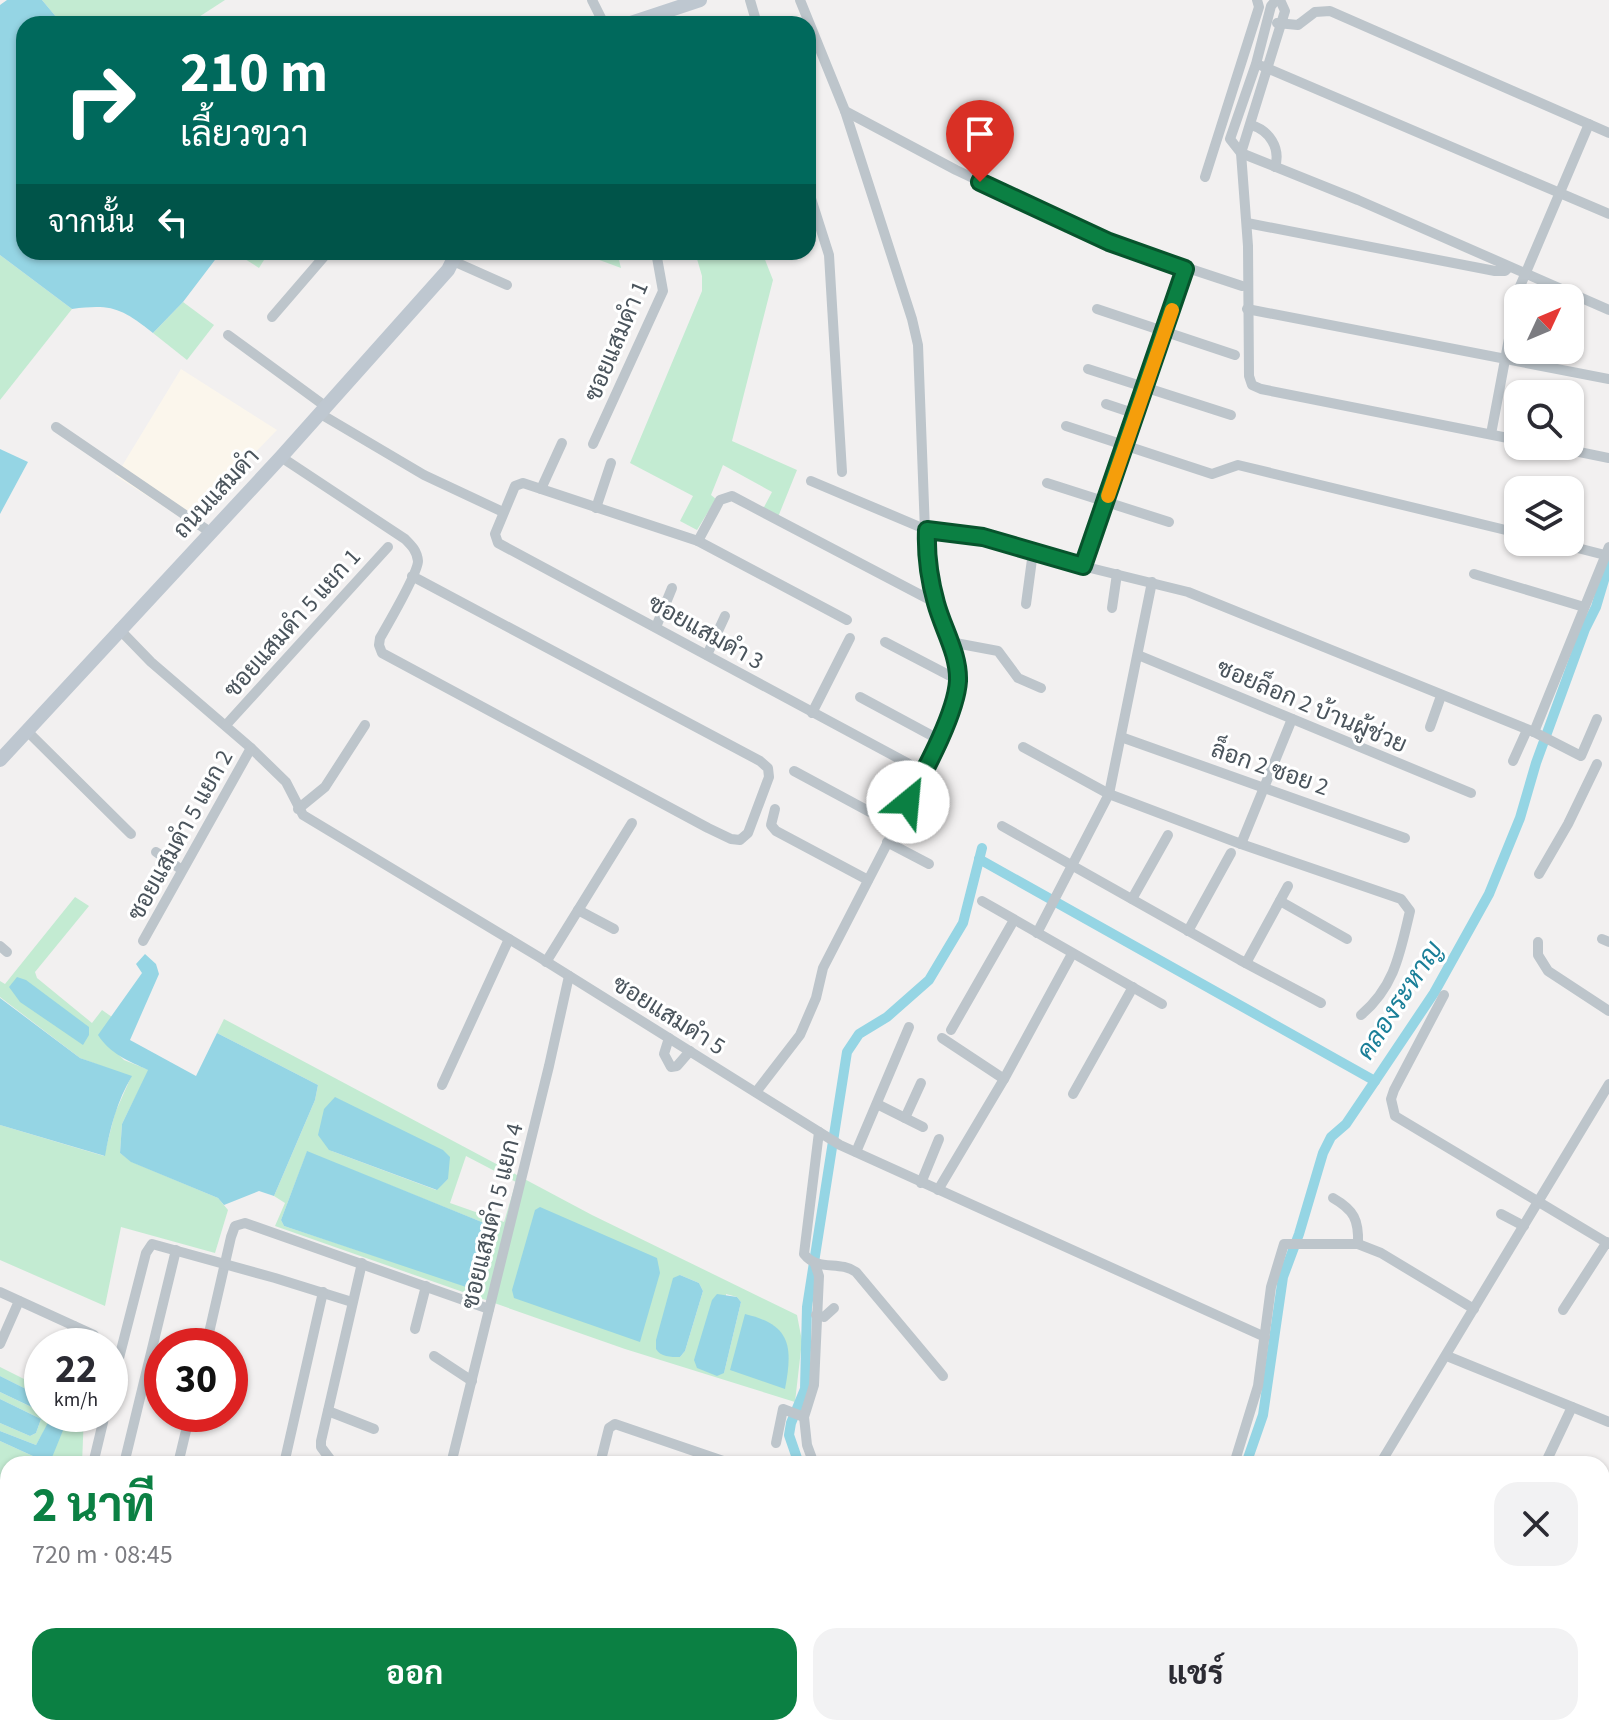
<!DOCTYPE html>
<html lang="th">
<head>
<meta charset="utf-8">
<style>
	body { margin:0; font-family:"Source Sans 3",Sarabun,sans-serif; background:#f2f2f3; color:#2b2b33; height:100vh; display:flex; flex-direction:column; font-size:30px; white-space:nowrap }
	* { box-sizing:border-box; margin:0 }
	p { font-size:26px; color:#7c7c81 }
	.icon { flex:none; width:44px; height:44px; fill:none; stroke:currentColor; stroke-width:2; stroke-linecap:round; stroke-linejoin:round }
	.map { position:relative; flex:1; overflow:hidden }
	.sheet { position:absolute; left:0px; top:1456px; width:1610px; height:280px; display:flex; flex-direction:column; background:#fff; border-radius:24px 24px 0 0; box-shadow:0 2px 6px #0004 }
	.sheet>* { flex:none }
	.guide { position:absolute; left:16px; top:16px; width:800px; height:244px; border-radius:24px; box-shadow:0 2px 6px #0004; background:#00695c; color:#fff; overflow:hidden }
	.needle { width:52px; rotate:46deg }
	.tools { position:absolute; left:1504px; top:284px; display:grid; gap:16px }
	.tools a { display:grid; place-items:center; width:80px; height:80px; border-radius:16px; background:#fff; box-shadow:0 2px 6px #0004; font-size:40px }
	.speed { position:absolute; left:24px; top:1328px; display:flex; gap:16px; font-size:40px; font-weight:700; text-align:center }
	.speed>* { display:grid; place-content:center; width:104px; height:104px; border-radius:50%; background:#fff; box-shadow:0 2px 6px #0004; line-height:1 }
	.speed small { font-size:20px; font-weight:400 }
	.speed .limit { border:12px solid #d22; background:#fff; color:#111 }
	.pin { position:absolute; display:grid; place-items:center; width:68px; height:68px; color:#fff; margin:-82px -34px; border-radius:50% 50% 50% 0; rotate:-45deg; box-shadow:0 0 8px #0007 }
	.pin .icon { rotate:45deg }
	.me { position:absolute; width:88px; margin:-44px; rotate:28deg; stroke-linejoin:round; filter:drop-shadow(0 0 6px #0008) }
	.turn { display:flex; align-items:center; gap:28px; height:168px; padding:0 32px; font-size:36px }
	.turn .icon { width:104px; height:104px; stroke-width:2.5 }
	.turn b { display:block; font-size:56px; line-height:68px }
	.then { display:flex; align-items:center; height:76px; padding:0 32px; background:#0003; gap:16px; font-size:30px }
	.round { display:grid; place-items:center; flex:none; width:84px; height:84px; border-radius:24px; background:#f2f2f3 }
	.head { display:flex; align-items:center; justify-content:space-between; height:136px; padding:0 32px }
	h1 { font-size:48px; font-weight:700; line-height:60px; color:#0b8043 }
	.cta { display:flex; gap:16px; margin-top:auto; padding:16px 32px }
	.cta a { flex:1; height:92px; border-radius:24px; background:#0b8043; color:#fff; font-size:32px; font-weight:700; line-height:92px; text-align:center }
	.cta a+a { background:#f2f2f3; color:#2b2b33 }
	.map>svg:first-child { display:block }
	.commercial { fill:#fbf6ec }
	.green { fill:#c3ebd2; fill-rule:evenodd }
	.water { fill:#95d5e4 }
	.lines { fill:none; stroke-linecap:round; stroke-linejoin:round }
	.canal { stroke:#95d5e4; stroke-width:10 }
	.street { stroke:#bdc5cb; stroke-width:10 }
	.secondary { stroke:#bec7d0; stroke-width:14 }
	.route-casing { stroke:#07532c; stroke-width:20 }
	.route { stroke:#0b8043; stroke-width:14 }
	.slow { stroke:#f59e0b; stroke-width:14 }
	.labels { text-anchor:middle; stroke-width:6; stroke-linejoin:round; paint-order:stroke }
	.street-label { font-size:24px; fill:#4a545c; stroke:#fff }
	.water-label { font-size:26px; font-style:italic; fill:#1a7f98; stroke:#fff }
</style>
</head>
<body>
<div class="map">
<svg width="1609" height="1736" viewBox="0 0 1609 1736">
	<rect width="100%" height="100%" fill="#f2f0f0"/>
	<path class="commercial" d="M 181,369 L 277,430 L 188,522 L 116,476 Z"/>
	<g class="green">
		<path d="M 42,0 L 225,0 L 188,24 L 62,24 Z"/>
		<path d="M 234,252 L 269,252 L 259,268 Z"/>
		<path d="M 578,252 L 617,252 L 621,268 Z"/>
		<path d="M 695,252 L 762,252 L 773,280 L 732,441 L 797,470 L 778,517 L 763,509 L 772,492 L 723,465 L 711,495 L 716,499 L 697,530 L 680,521 L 693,496 L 630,463 L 702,291 L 702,276 Z"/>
		<path d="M 0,255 L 72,309 L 0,400 Z"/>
		<path d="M 183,302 L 214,325 L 187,360 L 153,333 Z"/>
		<path d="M 75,897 L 89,906 L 35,972 L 37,978 L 92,1023 L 102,1010 L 112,1017 L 99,1035 L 124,1060 L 149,1070 L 122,1124 L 120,1153 L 132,1162 L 218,1198 L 228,1210 L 215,1253 L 121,1227 L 105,1306 L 0,1260 L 0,1125 L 104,1156 L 115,1113 L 131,1077 L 80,1058 L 0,997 L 0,981 L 5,984 Z"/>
		<path d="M 224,1019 L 592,1215 L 797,1315 L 802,1341 L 795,1402 L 625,1349 L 275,1226 L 285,1203 L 274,1196 L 315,1100 L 318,1085 L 217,1033 ZM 329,1150 L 448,1179 L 436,1190 ZM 307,1152 L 494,1227 L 476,1289 L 284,1226 L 281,1220 ZM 466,1156 L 516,1182 L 504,1222 L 450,1203 ZM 680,1275 L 699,1283 L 703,1291 L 685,1351 L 680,1357 ZM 726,1294 L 737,1297 L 741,1302 L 724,1373 Z"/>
		<path d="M 0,1367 L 42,1388 L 42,1397 L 0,1376 Z"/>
		<path d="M 0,1392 L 52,1417 L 36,1445 L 0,1431 L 0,1423 L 30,1436 L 36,1433 L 41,1419 L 0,1399 Z"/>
		<path d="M 67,1414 L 84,1414 L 82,1464 L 8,1464 L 8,1550 L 0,1546 L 0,1441 L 46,1462 L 51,1460 Z"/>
		<path d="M 0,1624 L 8,1627 L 8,1693 L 0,1690 Z"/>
		<path d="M 249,1728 L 533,1728 L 531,1736 L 247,1736 Z"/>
		<path d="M 1179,1728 L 1211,1728 L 1228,1736 L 1179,1736 Z"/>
	</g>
	<g class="water">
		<path d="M 7,0 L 42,0 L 62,24 L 24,24 L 24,252 L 221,252 L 183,302 L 153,333 C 121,308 112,304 72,309 L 0,255 L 0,5 Z"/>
		<path d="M 0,449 L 28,462 L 0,514 Z"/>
		<path d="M 145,954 L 156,964 L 159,974 L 130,1040 L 196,1076 L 217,1033 L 318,1085 L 315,1100 L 274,1196 L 259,1191 L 224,1205 L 218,1198 L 131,1162 L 120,1153 L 122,1124 L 148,1070 C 129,1061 110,1054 98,1035 L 142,973 L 136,964 Z"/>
		<path d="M 17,977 L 26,980 L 89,1027 L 89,1035 L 83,1045 L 20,1002 L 9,987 Z"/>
		<path d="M 0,998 L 80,1058 L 132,1076 C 117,1101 110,1128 105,1156 L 0,1125 Z"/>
		<path d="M 335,1097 L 443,1150 L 450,1157 L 448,1179 L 437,1190 L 329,1150 L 318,1135 L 324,1109 Z"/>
		<path d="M 307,1151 L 494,1227 L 481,1284 L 472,1289 L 284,1226 L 281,1220 Z"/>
		<path d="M 540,1207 L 657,1258 L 660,1273 L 640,1342 L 514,1298 L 512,1290 L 535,1210 Z"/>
		<path d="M 680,1275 L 699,1283 L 703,1291 L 685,1351 L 680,1357 C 670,1357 661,1357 656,1349 L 656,1340 L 673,1278 Z"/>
		<path d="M 717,1294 L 737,1297 L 741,1302 L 724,1373 L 717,1376 L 697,1368 L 694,1360 L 712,1300 Z"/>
		<path d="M 745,1314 C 791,1325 793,1346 785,1389 L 730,1370 Z"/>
		<path d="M 0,1376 L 42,1397 L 42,1412 L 0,1392 Z"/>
		<path d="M 0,1399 L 41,1419 L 36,1433 L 30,1436 L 0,1423 Z"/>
		<path d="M 46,1414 L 67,1414 L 68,1418 L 51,1460 L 46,1462 L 0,1441 L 0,1431 L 36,1445 L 51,1417 Z"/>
	</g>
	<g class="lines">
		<g class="canal">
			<path d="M 979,859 L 1375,1081"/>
			<path d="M 799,1464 L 789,1435 L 791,1423 L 805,1389 L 807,1307 L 847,1052 L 859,1034 L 887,1017 L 929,980 L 963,923 L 982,848"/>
			<path d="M 1246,1464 L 1263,1415 L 1283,1277 L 1299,1234 L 1323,1153 L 1331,1137 L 1346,1124 L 1375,1081 L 1434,993 L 1489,894 L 1520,818 L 1536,763 L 1585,629 L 1596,607 L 1609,563"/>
			<path d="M 839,1728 L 842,1736"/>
			<path d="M 1175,1728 L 1175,1736"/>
		</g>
		<g class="street">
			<path d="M 592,0 L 604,24"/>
			<path d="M 750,0 L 757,24"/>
			<path d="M 1276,0 L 1271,6 L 1256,64 L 1230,139 L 1241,153 L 1358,200 L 1609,310"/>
			<path d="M 1280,0 L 1285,11 L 1241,153 L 1248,246 L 1249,376 L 1252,385 L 1261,389 L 1518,440"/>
			<path d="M 1277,23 L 1298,25 L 1315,12 L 1330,11 L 1609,133"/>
			<path d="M 1262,66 L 1609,214"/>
			<path d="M 845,111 L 956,170 L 1109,242 L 1242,286"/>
			<path d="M 1251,125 C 1269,130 1281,148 1275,167"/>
			<path d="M 1205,177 L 1259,7 L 1257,0"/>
			<path d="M 808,189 L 829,255 L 842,472"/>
			<path d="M 1247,223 L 1495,271 L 1505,271 L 1509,267"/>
			<path d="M 453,261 L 507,285"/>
			<path d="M 1097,309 L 1235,355"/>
			<path d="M 1247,309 L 1609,379"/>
			<path d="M 272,317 L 328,252"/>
			<path d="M 228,335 L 325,406"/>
			<path d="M 1088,369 L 1231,415"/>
			<path d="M 1106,404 L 1136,414"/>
			<path d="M 319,413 L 424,475 L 503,512"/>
			<path d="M 1066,426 L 1212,474 L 1238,465 L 1518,533"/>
			<path d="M 56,427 L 210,532"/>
			<path d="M 1491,434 L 1518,291 L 1589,124"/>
			<path d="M 593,444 L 663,291 L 656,252"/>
			<path d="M 1550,446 L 1609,458"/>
			<path d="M 281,457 L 405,539 C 412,546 417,551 418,561 C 418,573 388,624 380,638 L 379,645 L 382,653 L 708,828 L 731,839 L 740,840 L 748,833 L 769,777 L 768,768 L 760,761 L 412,576"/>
			<path d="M 811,481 L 927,530 L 983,537 L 1066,562 L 1188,592 L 1534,732 L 1581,756 L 1597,719"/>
			<path d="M 1047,483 L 1169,522"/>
			<path d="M 541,489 L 562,443"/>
			<path d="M 596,508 L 611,463"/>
			<path d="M 698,541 L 720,500 L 732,496 L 936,603"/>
			<path d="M 1554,542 L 1605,555"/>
			<path d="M 1083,566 L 1185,269"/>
			<path d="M 1474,574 L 1584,607"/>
			<path d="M 1026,604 L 1033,552"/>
			<path d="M 1112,608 L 1117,574"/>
			<path d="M 847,620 L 698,541 L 523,483 L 515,486 L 495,534 L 498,543 L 924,772"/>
			<path d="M 656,627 L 672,588"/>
			<path d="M 119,629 L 151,662 L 251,748 L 286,782 L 303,815 L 539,957 L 840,1145 L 1265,1337"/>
			<path d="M 885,642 L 958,680"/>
			<path d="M 950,642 L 998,651 L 1018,678 L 1041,688"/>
			<path d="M 707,655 L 725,616"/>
			<path d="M 1138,655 L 1471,793"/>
			<path d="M 860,697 L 938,739"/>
			<path d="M 812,713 L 850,638"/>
			<path d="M 226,725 L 388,547"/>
			<path d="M 1430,727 L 1441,696"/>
			<path d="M 27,731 L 131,834"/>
			<path d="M 1534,732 L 1609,547"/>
			<path d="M 1121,737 L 1405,838"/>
			<path d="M 1023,747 L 1109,794 L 1241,844 L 1401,899 L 1410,911 C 1400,953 1395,986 1361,1015"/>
			<path d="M 1513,761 L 1527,730"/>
			<path d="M 794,771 L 896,826"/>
			<path d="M 298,809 L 325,787 L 365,725"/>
			<path d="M 775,809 L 771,825 L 776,831 L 868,880"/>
			<path d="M 1002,826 L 1240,960 L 1321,1003"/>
			<path d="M 887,842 L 929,864"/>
			<path d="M 1241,844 L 1292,719"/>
			<path d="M 156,852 L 182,870"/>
			<path d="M 1539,874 L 1568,824 L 1597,764"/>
			<path d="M 1132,899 L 1168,835"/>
			<path d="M 982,901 L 1162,1004"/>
			<path d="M 1280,901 L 1347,939"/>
			<path d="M 578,910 L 614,929"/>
			<path d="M 1188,931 L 1231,853"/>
			<path d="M 1037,933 L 1109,794 L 1152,582"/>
			<path d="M 1602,939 L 1609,942"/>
			<path d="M 143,941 L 251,748"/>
			<path d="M 1538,942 L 1538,955 L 1548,971 L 1609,1011"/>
			<path d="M 0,946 L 7,952"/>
			<path d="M 546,962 L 632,823"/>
			<path d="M 1246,963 L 1288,886"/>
			<path d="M 1444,995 L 1394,1090 L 1391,1099 L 1395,1116 L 1609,1244"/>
			<path d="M 951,1030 L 1014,920"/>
			<path d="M 669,1038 L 664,1054 L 671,1067 L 677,1066 L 690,1051"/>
			<path d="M 942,1038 L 1004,1079"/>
			<path d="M 442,1085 L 509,939"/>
			<path d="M 756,1092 L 800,1035 L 816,998 L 823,968 L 924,772 L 956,696 L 958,680 L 955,657 L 936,603 L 926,558 L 918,345 L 912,319 L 845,111 L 800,0"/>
			<path d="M 1073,1094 L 1133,987"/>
			<path d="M 877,1104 L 923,1127"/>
			<path d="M 905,1118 L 921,1083"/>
			<path d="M 819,1132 L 804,1254 C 818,1272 839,1260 856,1272 L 943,1376"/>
			<path d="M 856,1152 L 909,1027"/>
			<path d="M 921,1183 L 939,1139"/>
			<path d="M 938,1190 L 1004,1079 L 1072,954"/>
			<path d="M 1333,1198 C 1354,1210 1359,1220 1358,1244"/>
			<path d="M 1501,1214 L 1524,1226"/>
			<path d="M 0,1292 L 94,1335"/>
			<path d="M 1563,1310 L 1607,1242"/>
			<path d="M 816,1315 L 824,1317 L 834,1308"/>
			<path d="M 415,1329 L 426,1286"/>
			<path d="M 0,1344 L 19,1301"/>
			<path d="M 65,1346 L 74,1326"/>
			<path d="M 206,1346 L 231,1237 L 235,1226 L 245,1223 L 489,1309"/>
			<path d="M 434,1356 L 472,1381"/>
			<path d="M 1447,1356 L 1609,1422"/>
			<path d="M 110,1393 L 146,1253 L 152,1244 L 275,1278 L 352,1302"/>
			<path d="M 328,1411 L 374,1429"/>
			<path d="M 776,1443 L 783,1409 L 804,1417"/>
			<path d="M 330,1459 L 321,1447 L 321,1441 L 362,1263"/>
			<path d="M 93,1464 L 105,1414"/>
			<path d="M 124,1464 L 176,1250"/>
			<path d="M 178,1464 L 190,1414"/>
			<path d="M 284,1464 L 323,1292"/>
			<path d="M 451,1464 L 549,1066 L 569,976"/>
			<path d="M 600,1464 L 609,1428 L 615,1424 L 732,1464"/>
			<path d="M 814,1464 L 807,1445 L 804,1417 L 814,1385 L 819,1276 L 815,1264"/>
			<path d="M 1234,1464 L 1258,1386 L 1271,1287 L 1284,1244 L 1358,1244 L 1381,1253 L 1474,1309"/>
			<path d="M 1380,1464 L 1609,1084"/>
			<path d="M 1545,1464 L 1572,1407"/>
			<path d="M 617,1728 L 640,1736"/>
			<path d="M 791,1728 L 814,1736"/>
			<path d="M 830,1728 L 832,1736"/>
			<path d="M 1036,1728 L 1040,1736"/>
			<path d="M 1225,1728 L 1244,1736"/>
			<path d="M 1551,1728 L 1570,1736"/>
			<path d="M 60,1736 L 62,1728"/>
			<path d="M 113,1736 L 115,1728"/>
			<path d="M 220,1736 L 222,1728"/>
			<path d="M 386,1736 L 388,1728"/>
			<path d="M 535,1736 L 537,1728"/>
			<path d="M 663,1736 L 665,1728"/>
			<path d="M 1166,1736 L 1166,1728"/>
			<path d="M 1419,1736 L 1421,1728"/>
			<path d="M 1477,1736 L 1480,1728"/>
		</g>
		<g class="secondary">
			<path d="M 628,24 L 700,0"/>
			<path d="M 0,760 L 281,457 L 448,270 L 457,252"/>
		</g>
	</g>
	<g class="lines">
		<g class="route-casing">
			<path id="route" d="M 908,802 C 924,772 956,714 958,681 C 959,654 943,629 936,603 C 929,578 926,555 927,530 L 983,537 L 1083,566 L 1185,269 L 1109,242 L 980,182"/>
		</g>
		<use href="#route" class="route"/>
		<path class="slow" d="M 1108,496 L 1172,310"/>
	</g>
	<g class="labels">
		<g class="street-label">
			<text transform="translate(616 341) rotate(-67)" y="8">ซอยแสมดำ 1</text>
			<text transform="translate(216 493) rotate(-47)" y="8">ถนนแสมดำ</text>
			<text transform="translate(292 623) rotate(-48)" y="8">ซอยแสมดำ 5 แยก 1</text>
			<text transform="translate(706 632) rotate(29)" y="8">ซอยแสมดำ 3</text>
			<text transform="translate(1312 706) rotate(23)" y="8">ซอยล็อก 2 บ้านผู้ช่วย</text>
			<text transform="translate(1270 768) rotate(19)" y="8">ล็อก 2 ซอย 2</text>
			<text transform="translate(180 835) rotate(-61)" y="8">ซอยแสมดำ 5 แยก 2</text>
			<text transform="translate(669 1015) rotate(32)" y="8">ซอยแสมดำ 5</text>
			<text transform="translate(492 1216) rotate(-76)" y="8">ซอยแสมดำ 5 แยก 4</text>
		</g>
		<g class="water-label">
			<text transform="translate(1399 1000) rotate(-57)" y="9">คลองระหาญ</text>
		</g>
	</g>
</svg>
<div class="tools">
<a><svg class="needle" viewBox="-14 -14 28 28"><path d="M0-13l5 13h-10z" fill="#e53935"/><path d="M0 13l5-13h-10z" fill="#7c7c81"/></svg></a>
<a><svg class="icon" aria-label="search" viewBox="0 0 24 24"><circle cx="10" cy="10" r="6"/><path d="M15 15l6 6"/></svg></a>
<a><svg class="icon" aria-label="layers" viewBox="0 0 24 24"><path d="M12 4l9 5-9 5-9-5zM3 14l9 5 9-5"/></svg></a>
</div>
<div class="speed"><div>22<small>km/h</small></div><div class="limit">30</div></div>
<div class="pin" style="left:980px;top:182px;background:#d93025"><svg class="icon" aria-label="arrive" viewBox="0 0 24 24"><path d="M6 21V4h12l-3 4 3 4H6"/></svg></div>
<svg class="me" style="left:908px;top:802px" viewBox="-20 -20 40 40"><circle r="19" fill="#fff"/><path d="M0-13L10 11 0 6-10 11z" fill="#0b8043"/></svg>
<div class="guide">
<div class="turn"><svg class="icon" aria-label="right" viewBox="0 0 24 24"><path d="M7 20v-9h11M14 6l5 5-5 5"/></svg><div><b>210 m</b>เลี้ยวขวา</div></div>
<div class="then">จากนั้น<svg class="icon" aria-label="left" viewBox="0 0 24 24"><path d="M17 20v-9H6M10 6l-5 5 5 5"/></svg></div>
</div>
<section class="sheet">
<div class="head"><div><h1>2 นาที</h1><p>720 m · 08:45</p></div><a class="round"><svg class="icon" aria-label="close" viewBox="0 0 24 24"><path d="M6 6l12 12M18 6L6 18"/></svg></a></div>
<div class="cta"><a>ออก</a><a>แชร์</a></div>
</section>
</div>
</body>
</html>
